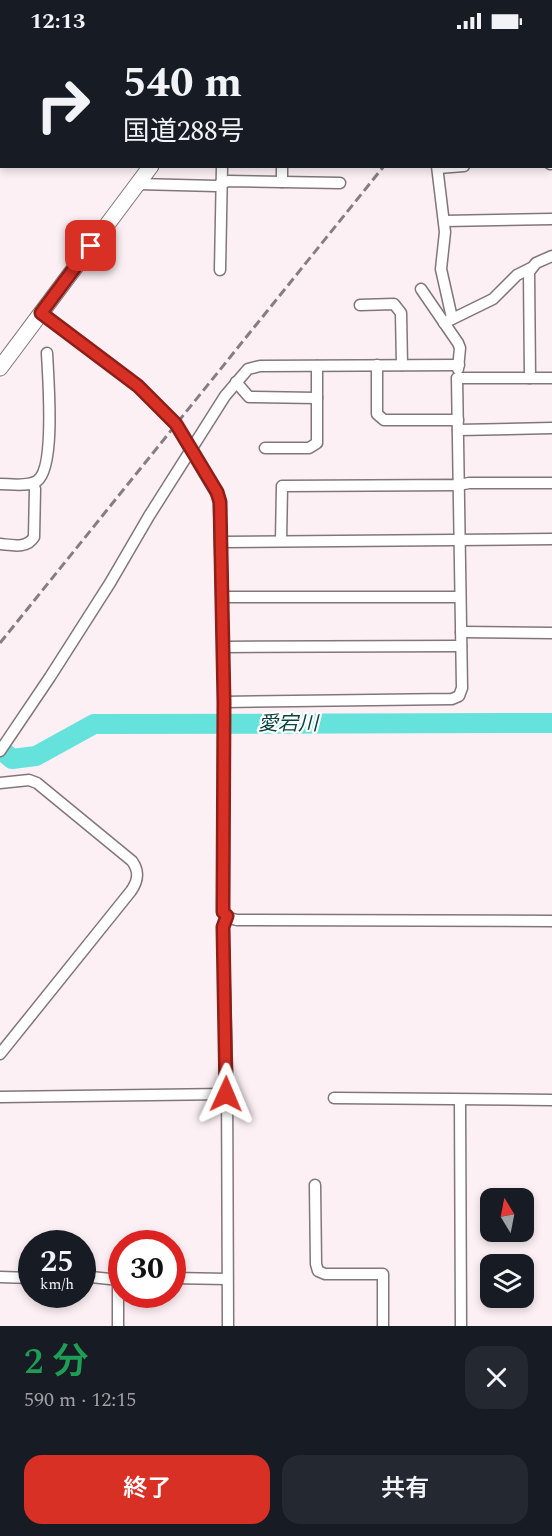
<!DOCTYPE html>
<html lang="ja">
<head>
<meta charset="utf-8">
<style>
	body { margin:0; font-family:Spectral,"Noto Sans JP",serif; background:#242831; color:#f1f3f6; height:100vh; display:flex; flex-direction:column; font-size:22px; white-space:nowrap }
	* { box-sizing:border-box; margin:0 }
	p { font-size:20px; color:#9ea1a6 }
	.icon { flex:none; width:33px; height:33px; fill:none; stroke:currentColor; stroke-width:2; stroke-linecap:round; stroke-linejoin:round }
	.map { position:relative; height:1284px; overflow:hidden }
	.drawer { display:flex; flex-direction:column; background:#171b24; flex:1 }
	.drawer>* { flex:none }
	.guide { position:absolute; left:0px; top:0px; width:552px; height:126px; box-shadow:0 3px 9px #0003; background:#171b24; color:#f1f3f6; overflow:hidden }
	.needle { width:39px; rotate:350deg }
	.buttons { position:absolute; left:480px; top:1146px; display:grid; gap:12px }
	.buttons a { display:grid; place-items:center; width:54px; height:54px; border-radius:12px; background:#171b24; box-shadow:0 3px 9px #0003; font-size:30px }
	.speed { position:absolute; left:18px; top:1188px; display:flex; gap:12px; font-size:30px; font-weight:700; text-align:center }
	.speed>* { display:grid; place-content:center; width:78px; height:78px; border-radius:50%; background:#171b24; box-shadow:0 3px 9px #0003; line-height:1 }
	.speed small { font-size:15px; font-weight:400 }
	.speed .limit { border:9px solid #d22; background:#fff; color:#111 }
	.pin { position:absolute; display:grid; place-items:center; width:51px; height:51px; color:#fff; margin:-26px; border-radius:12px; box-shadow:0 3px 9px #0006 }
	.me { position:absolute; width:66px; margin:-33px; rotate:1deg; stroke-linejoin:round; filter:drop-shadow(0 0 4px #0008) }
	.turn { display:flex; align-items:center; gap:21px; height:126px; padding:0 24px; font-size:27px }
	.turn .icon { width:78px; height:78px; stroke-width:2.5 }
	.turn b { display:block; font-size:42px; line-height:51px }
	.round { display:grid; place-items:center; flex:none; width:63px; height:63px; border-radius:18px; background:#242831 }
	.head { display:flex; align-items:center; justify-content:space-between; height:102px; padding:0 24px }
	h1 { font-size:36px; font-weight:600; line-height:45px; color:#1e9e55 }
	.button { display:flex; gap:12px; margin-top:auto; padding:12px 24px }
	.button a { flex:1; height:69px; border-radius:18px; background:#d93025; color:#fff; font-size:24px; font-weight:600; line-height:69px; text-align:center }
	.button a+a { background:#242831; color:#f1f3f6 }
	.status { display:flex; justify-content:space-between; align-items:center; height:42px; padding:0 30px; background:#171b24; direction:ltr }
	.status svg { height:16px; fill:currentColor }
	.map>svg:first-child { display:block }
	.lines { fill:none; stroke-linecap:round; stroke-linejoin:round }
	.river { stroke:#65e2db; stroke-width:20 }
	.minor-casing { stroke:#81767a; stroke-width:13 }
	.highway-casing { stroke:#81767a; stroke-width:17 }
	.minor { stroke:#fff; stroke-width:10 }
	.highway { stroke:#fff; stroke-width:15 }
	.rail { stroke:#867e81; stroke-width:3; stroke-dasharray:9 4.5; stroke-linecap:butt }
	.route-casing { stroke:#8d1f18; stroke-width:15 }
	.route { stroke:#d93025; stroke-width:10 }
	.labels { text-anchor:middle; stroke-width:4.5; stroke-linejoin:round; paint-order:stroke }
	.water-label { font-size:20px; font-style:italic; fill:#05413f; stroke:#fff }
</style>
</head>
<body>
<div class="status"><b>12:13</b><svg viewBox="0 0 49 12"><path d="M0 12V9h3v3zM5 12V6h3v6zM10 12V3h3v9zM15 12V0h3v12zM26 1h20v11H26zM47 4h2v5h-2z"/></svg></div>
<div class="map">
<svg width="552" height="1284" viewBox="0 0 552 1284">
	<rect width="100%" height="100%" fill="#fcf0f4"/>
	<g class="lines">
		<path class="river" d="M 0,707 L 12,717 L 36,714 L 94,682 L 552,681"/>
		<g class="minor-casing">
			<g id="minor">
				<path d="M 550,11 L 552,11"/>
				<path d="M 550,66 L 552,66"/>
				<path d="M 550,122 L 552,122"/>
				<path d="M 437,124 L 445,190 L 441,227 L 452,276"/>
				<path d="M 438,126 L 464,124"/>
				<path d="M 282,140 L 282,124"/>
				<path d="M 138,142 L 216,144 L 228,139 L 340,141"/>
				<path d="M 444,179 L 552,177"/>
				<path d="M 220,228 L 222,124"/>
				<path d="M 421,247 L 458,301 L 460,306 L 458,327"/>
				<path d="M 360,263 L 394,262 L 401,271 L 402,323"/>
				<path d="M 41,271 L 138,344 L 175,382 L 219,456 L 224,660 L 223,862 C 223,873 227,876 237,878 L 552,879"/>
				<path d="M 444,281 L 493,257 L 517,233 L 531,226"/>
				<path d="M 377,323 L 377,372 L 384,378 L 458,378"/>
				<path d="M 530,336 L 529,230 L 536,221 L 552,214"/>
				<path d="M 236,340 L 249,355 L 317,356"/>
				<path d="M 458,388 L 552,386"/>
				<path d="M 265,406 L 309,406 L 317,401 L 317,324"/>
				<path d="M 0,442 C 10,442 28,445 37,439 C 56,426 48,335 47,311"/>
				<path d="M 281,499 L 282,444 L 459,443 L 469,441 L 552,441"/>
				<path d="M 221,500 L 552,497"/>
				<path d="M 0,502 C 12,503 27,507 34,495 L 35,447 L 33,442"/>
				<path d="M 222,555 L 460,555"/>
				<path d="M 461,590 L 552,591"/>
				<path d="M 223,605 L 461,604"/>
				<path d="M 224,660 L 452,657 L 459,654 L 462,646 L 457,336 L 552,336"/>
				<path d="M 0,709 L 50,635 L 110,541 L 149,474 L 225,354 L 248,327 L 260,324 L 459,323"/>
				<path d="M 0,741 L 29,738 L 37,741 L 132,819 C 140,830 138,839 131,849 L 0,1012"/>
				<path d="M 227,874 L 223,885 L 227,1030 L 228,1284"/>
				<path d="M 0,1055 L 226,1052"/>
				<path d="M 334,1056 L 552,1058"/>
				<path d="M 460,1059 L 461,1284"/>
				<path d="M 315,1143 L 316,1222 L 318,1229 L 325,1232 L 383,1232 L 383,1284"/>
				<path d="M 82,1234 L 119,1238"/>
				<path d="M 0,1235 L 32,1236"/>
				<path d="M 172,1236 L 227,1237"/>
				<path d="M 118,1284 L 118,1243 L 122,1237"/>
			</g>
		</g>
		<g class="highway-casing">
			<g id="highway">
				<path d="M 242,2 L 244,0"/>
				<path d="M 0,326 L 151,124"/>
			</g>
		</g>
		<use href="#minor" class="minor"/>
		<use href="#highway" class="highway"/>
		<g class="rail">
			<path d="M 483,2 L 484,0"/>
			<path d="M 0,601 L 384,124"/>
		</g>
	</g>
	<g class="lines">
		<g class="route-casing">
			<path id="route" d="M 91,204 L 41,271 L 138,344 L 176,382 L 217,450 L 220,460 L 224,660 L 223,862 L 223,870 L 227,874 L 223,885 L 226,1052"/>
		</g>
		<use href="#route" class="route"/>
	</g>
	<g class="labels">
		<g class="water-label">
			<text x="288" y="688">愛宕川</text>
		</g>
	</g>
</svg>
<div class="buttons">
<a><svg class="needle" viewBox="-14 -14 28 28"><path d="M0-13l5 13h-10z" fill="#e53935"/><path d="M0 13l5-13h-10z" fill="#9ea1a6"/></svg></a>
<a><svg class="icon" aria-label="layers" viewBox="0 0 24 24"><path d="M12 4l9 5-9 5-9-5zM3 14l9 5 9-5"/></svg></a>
</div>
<div class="speed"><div>25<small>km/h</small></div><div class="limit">30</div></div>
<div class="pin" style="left:91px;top:204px;background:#d93025"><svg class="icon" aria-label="arrive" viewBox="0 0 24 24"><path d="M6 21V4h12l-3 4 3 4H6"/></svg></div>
<svg class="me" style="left:226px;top:1052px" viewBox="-20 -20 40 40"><path d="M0-17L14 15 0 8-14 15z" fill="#d93025" stroke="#fff" stroke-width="4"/></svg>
<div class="guide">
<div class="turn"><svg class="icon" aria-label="right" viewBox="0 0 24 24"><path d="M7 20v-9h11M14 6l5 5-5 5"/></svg><div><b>540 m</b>国道288号</div></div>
</div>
</div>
<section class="drawer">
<div class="head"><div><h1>2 分</h1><p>590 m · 12:15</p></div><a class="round"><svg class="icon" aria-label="close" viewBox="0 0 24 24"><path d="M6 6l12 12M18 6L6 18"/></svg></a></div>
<div class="button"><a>終了</a><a>共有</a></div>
</section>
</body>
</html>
